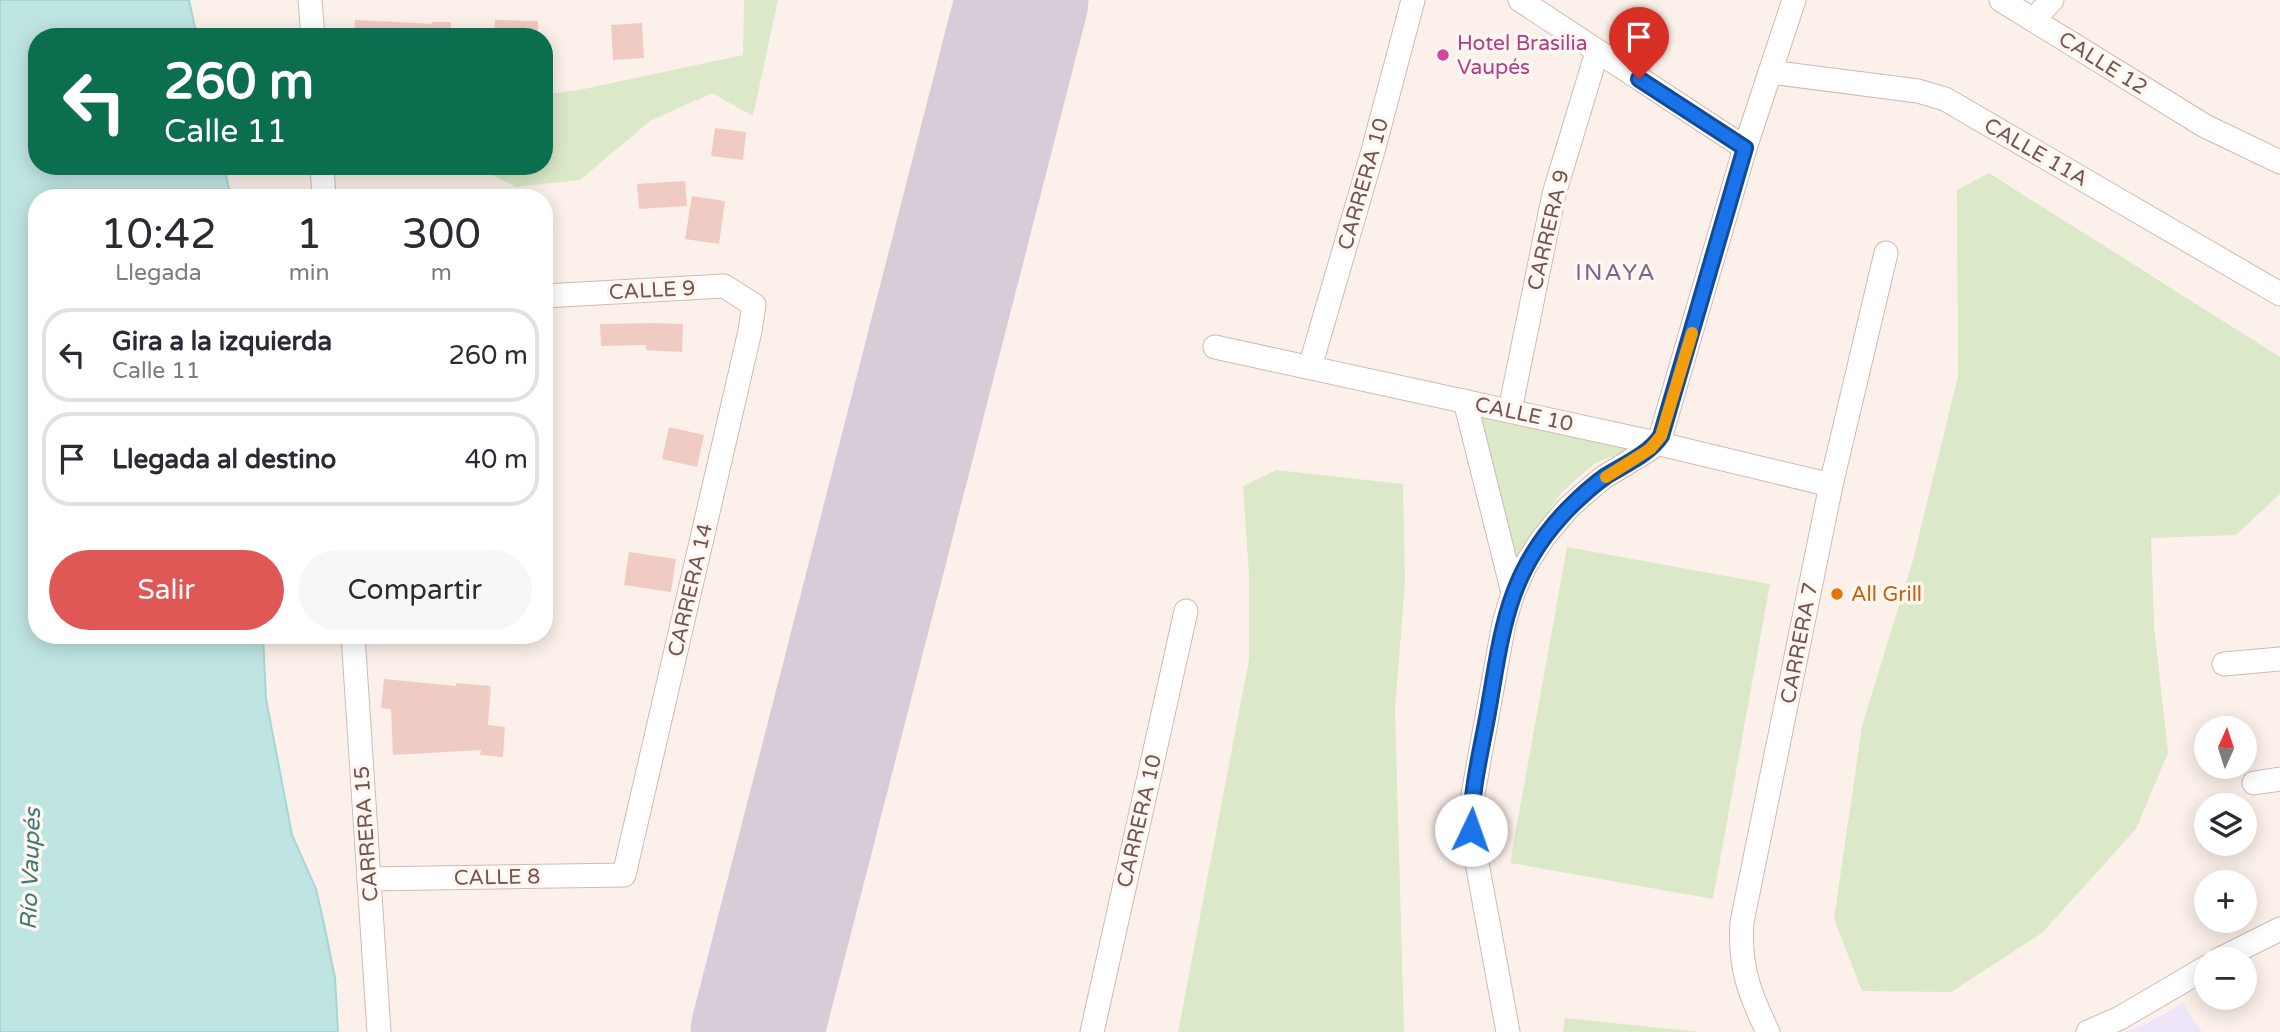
<!DOCTYPE html>
<html lang="es">
<head>
<meta charset="utf-8">
<style>
	body { margin:0; font-family:"Varela Round",sans-serif; background:#f7f7f7; color:#2b2b33; height:100vh; display:flex; flex-direction:column; font-size:26px; white-space:nowrap }
	* { box-sizing:border-box; margin:0 }
	p { font-size:23px; color:#7c7c81 }
	.icon { flex:none; width:38px; height:38px; fill:none; stroke:currentColor; stroke-width:2; stroke-linecap:round; stroke-linejoin:round }
	.map { position:relative; flex:1; overflow:hidden }
	.panel { position:absolute; left:28px; top:189px; width:525px; height:455px; display:flex; flex-direction:column; background:#fff; border-radius:28px; box-shadow:0 4px 18px #0003 }
	.panel>* { flex:none }
	.guide { position:absolute; left:28px; top:28px; width:525px; height:147px; border-radius:28px; box-shadow:0 4px 18px #0003; background:#0b6e4f; color:#fff; overflow:hidden }
	.needle { width:46px; rotate:3deg }
	.tools { position:absolute; left:2194px; top:716px; display:grid; gap:14px }
	.tools a { display:grid; place-items:center; width:63px; height:63px; border-radius:50%; background:#fff; box-shadow:0 4px 18px #0003; font-size:35px }
	.pin { position:absolute; display:grid; place-items:center; width:60px; height:60px; color:#fff; margin:-72px -30px; border-radius:50% 50% 50% 0; rotate:-45deg; box-shadow:0 0 7px #0007 }
	.pin .icon { rotate:45deg }
	.me { position:absolute; width:77px; margin:-38px; rotate:3deg; stroke-linejoin:round; filter:drop-shadow(0 0 5px #0008) }
	.turn { display:flex; align-items:center; gap:24px; height:147px; padding:0 21px; font-size:32px }
	.turn .icon { width:91px; height:91px; stroke-width:2.5 }
	.turn b { display:block; font-size:49px; line-height:60px }
	.eta { display:flex; justify-content:space-evenly; align-items:center; height:119px; text-align:center }
	.eta b { font-size:42px; font-weight:600; line-height:49px }
	.primary-button { display:flex; gap:14px; margin-top:auto; padding:14px 21px }
	.primary-button a { flex:1; height:80px; border-radius:42px; background:#df5856; color:#fff; font-size:28px; font-weight:600; line-height:80px; text-align:center }
	.primary-button a+a { background:#f7f7f7; color:#2b2b33 }
	ul { padding:0; list-style:none }
	li { display:flex; align-items:center; gap:21px; height:94px; margin:0 14px 10px; padding:0 7px; border:4px solid #e1e1e2; border-radius:28px }
	li div { flex:1 }
	li b { display:block; font-size:26px }
	li em { font-style:normal }
	.map>svg:first-child { display:block }
	.education { fill:#eee6f8 }
	.green { fill:#dce9c8 }
	.water { fill:#bfe5e3; stroke:#a5d6d4; stroke-width:2 }
	.lines { fill:none; stroke-linecap:round; stroke-linejoin:round }
	.runway { stroke:#d7ccd8; stroke-width:133 }
	.building { fill:#f0cbc3 }
	.minor-casing { stroke:#d0bab2; stroke-width:25 }
	.minor { stroke:#fff; stroke-width:23 }
	.route-casing { stroke:#114b97; stroke-width:18 }
	.route { stroke:#1a73e8; stroke-width:12 }
	.slow { stroke:#f59e0b; stroke-width:12 }
	.hotel-dot { fill:#d1479c; stroke:#fef6f0; stroke-width:2.5 }
	.food-dot { fill:#e8710a; stroke:#fef6f0; stroke-width:2.5 }
	.labels { text-anchor:middle; stroke-width:7; stroke-linejoin:round; paint-order:stroke }
	.hotel-label { font-size:21px; fill:#b23c85; stroke:#fef6f0; text-anchor:start }
	.street-label { font-size:21px; fill:#76544e; stroke:#fef6f0 }
	.food-label { font-size:21px; fill:#c56008; stroke:#fef6f0; text-anchor:start }
	.neighbourhood-label { font-size:23px; letter-spacing:2px; fill:#7a6691; stroke:#fef6f0 }
	.water-label { font-size:23px; font-style:italic; fill:#427977; stroke:#fef6f0 }
</style>
</head>
<body>
<div class="map">
<svg width="2280" height="1032" viewBox="0 0 2280 1032">
	<rect width="100%" height="100%" fill="#fcf1ea"/>
	<path class="education" d="M 2183,1003 L 2202,1032 L 2124,1032 L 2142,1026 Z"/>
	<g class="green">
		<path d="M 744,0 L 778,0 L 753,116 L 712,93 L 650,121 L 580,180 L 516,187 L 473,166 L 544,166 L 544,95 L 584,89 L 743,55 Z"/>
		<path d="M 1989,173 L 2280,357 L 2280,494 L 2236,535 L 2151,538 L 2154,625 L 2168,753 L 2136,829 L 2042,933 L 1951,992 L 1862,991 L 1834,919 L 1862,726 L 1913,560 L 1958,376 L 1957,190 Z"/>
		<path d="M 1482,418 L 1632,449 L 1595,463 L 1560,494 L 1515,564 Z"/>
		<path d="M 1276,470 L 1403,484 L 1405,582 L 1395,709 L 1404,1032 L 1178,1032 L 1249,659 L 1249,574 L 1243,486 Z"/>
		<path d="M 1567,547 L 1770,584 L 1713,899 L 1510,863 Z"/>
		<path d="M 1565,1018 L 1700,1032 L 1563,1032 Z"/>
	</g>
	<path class="water" d="M 0,0 L 189,0 L 197,37 L 37,37 L 37,166 L 224,166 L 231,198 L 37,198 L 37,635 L 263,635 L 266,699 L 292,835 L 316,889 L 324,924 L 335,978 L 338,1032 L 0,1032 Z"/>
	<g class="lines">
		<path class="runway" d="M 757,1032 L 1022,0"/>
	</g>
	<g class="building">
		<path d="M 355,20 L 432,24 L 432,22 L 451,22 L 451,37 L 354,37 Z"/>
		<path d="M 495,20 L 538,21 L 538,37 L 494,37 Z"/>
		<path d="M 642,23 L 644,58 L 613,60 L 611,25 Z"/>
		<path d="M 715,128 L 746,132 L 743,160 L 711,156 Z"/>
		<path d="M 685,181 L 687,206 L 639,209 L 637,184 Z"/>
		<path d="M 692,196 L 725,201 L 719,244 L 685,239 Z"/>
		<path d="M 654,323 L 683,324 L 682,352 L 646,350 L 646,345 L 601,346 L 600,324 Z"/>
		<path d="M 669,427 L 704,435 L 697,467 L 662,459 Z"/>
		<path d="M 629,552 L 676,559 L 671,592 L 624,585 Z"/>
		<path d="M 384,679 L 456,686 L 456,683 L 491,686 L 488,725 L 505,727 L 503,757 L 480,755 L 481,750 L 393,755 L 391,709 L 381,708 Z"/>
	</g>
	<g class="lines">
		<g class="minor-casing">
			<g id="minor">
				<path d="M 310,0 L 313,37"/>
				<path d="M 1520,0 L 1745,148"/>
				<path d="M 2001,0 L 2205,126 L 2280,162"/>
				<path d="M 2033,20 L 2052,0"/>
				<path d="M 1770,72 L 1918,91 L 1945,99 L 2280,294"/>
				<path d="M 322,166 L 324,198"/>
				<path d="M 1215,347 L 1656,443 L 1831,485"/>
				<path d="M 1310,367 L 1373,151 L 1413,0"/>
				<path d="M 1465,401 L 1513,593"/>
				<path d="M 1510,410 L 1554,194 L 1597,52"/>
				<path d="M 353,635 L 379,1032"/>
				<path d="M 2224,664 L 2280,659"/>
				<path d="M 2254,783 L 2280,779"/>
				<path d="M 369,879 L 624,875 L 750,331 L 754,305 L 724,286 L 544,296"/>
				<path d="M 2220,959 L 2280,929"/>
				<path d="M 1092,1032 L 1186,611"/>
				<path d="M 1508,1032 L 1471,830 L 1473,794 L 1504,623 L 1513,593 L 1525,566 L 1543,538 L 1568,508 L 1586,492 L 1604,477 L 1650,449 L 1661,435 L 1745,148 L 1794,0"/>
				<path d="M 1768,1032 C 1749,993 1739,966 1742,922 L 1831,485 L 1886,253"/>
				<path d="M 2088,1032 L 2120,1018 L 2207,967"/>
			</g>
		</g>
		<use href="#minor" class="minor"/>
	</g>
	<g class="lines">
		<g class="route-casing">
			<path id="route" d="M 1471,830 C 1471,792 1480,755 1487,718 C 1502,634 1505,573 1569,508 C 1580,497 1593,485 1606,476 C 1625,464 1648,455 1661,436 L 1745,148 L 1639,79"/>
		</g>
		<use href="#route" class="route"/>
		<path class="slow" d="M 1606,477 L 1650,449 L 1661,436 L 1692,333"/>
	</g>
	<circle class="hotel-dot" cx="1443" cy="55" r="7"/>
	<circle class="food-dot" cx="1837" cy="594" r="7"/>
	<g class="labels">
		<g class="hotel-label">
			<text x="1457" y="50">Hotel Brasilia<tspan x="1457" dy="24">Vaupés</tspan></text>
		</g>
		<g class="street-label">
			<text transform="translate(2103 63) rotate(32)" y="7">CALLE 12</text>
			<text transform="translate(2036 152) rotate(30)" y="7">CALLE 11A</text>
			<text transform="translate(1363 184) rotate(-74)" y="7">CARRERA 10</text>
			<text transform="translate(1548 230) rotate(-77)" y="7">CARRERA 9</text>
			<text transform="translate(652 290) rotate(-3)" y="7">CALLE 9</text>
			<text transform="translate(1524 414) rotate(12)" y="7">CALLE 10</text>
			<text transform="translate(690 590) rotate(-77)" y="7">CARRERA 14</text>
			<text transform="translate(1799 643) rotate(-79)" y="7">CARRERA 7</text>
			<text transform="translate(1139 821) rotate(-77)" y="7">CARRERA 10</text>
			<text transform="translate(366 834) rotate(-94)" y="7">CARRERA 15</text>
			<text transform="translate(497 877) rotate(-1)" y="7">CALLE 8</text>
		</g>
		<g class="food-label">
			<text x="1851" y="601">All Grill</text>
		</g>
		<g class="neighbourhood-label">
			<text x="1616" y="280">INAYA</text>
		</g>
		<g class="water-label">
			<text transform="translate(30 869) rotate(-88)" y="8">Río Vaupés</text>
		</g>
	</g>
</svg>
<div class="tools">
<a><svg class="needle" viewBox="-14 -14 28 28"><path d="M0-13l5 13h-10z" fill="#e53935"/><path d="M0 13l5-13h-10z" fill="#7c7c81"/></svg></a>
<a><svg class="icon" aria-label="layers" viewBox="0 0 24 24"><path d="M12 4l9 5-9 5-9-5zM3 14l9 5 9-5"/></svg></a>
<a>+</a>
<a>−</a>
</div>
<div class="pin" style="left:1639px;top:79px;background:#d93025"><svg class="icon" aria-label="arrive" viewBox="0 0 24 24"><path d="M6 21V4h12l-3 4 3 4H6"/></svg></div>
<svg class="me" style="left:1471px;top:830px" viewBox="-20 -20 40 40"><circle r="19" fill="#fff"/><path d="M0-13L10 11 0 6-10 11z" fill="#1a73e8"/></svg>
<div class="guide">
<div class="turn"><svg class="icon" aria-label="left" viewBox="0 0 24 24"><path d="M17 20v-9H6M10 6l-5 5 5 5"/></svg><div><b>260 m</b>Calle 11</div></div>
</div>
<section class="panel">
<div class="eta">
<div><b>10:42</b><p>Llegada</p></div>
<div><b>1</b><p>min</p></div>
<div><b>300</b><p>m</p></div>
</div>
<ul>
<li><svg class="icon" aria-label="left" viewBox="0 0 24 24"><path d="M17 20v-9H6M10 6l-5 5 5 5"/></svg><div><b>Gira a la izquierda</b><p>Calle 11</p></div><em>260 m</em></li>
<li><svg class="icon" aria-label="arrive" viewBox="0 0 24 24"><path d="M6 21V4h12l-3 4 3 4H6"/></svg><div><b>Llegada al destino</b></div><em>40 m</em></li>
</ul>
<div class="primary-button"><a>Salir</a><a>Compartir</a></div>
</section>
</div>
</body>
</html>
